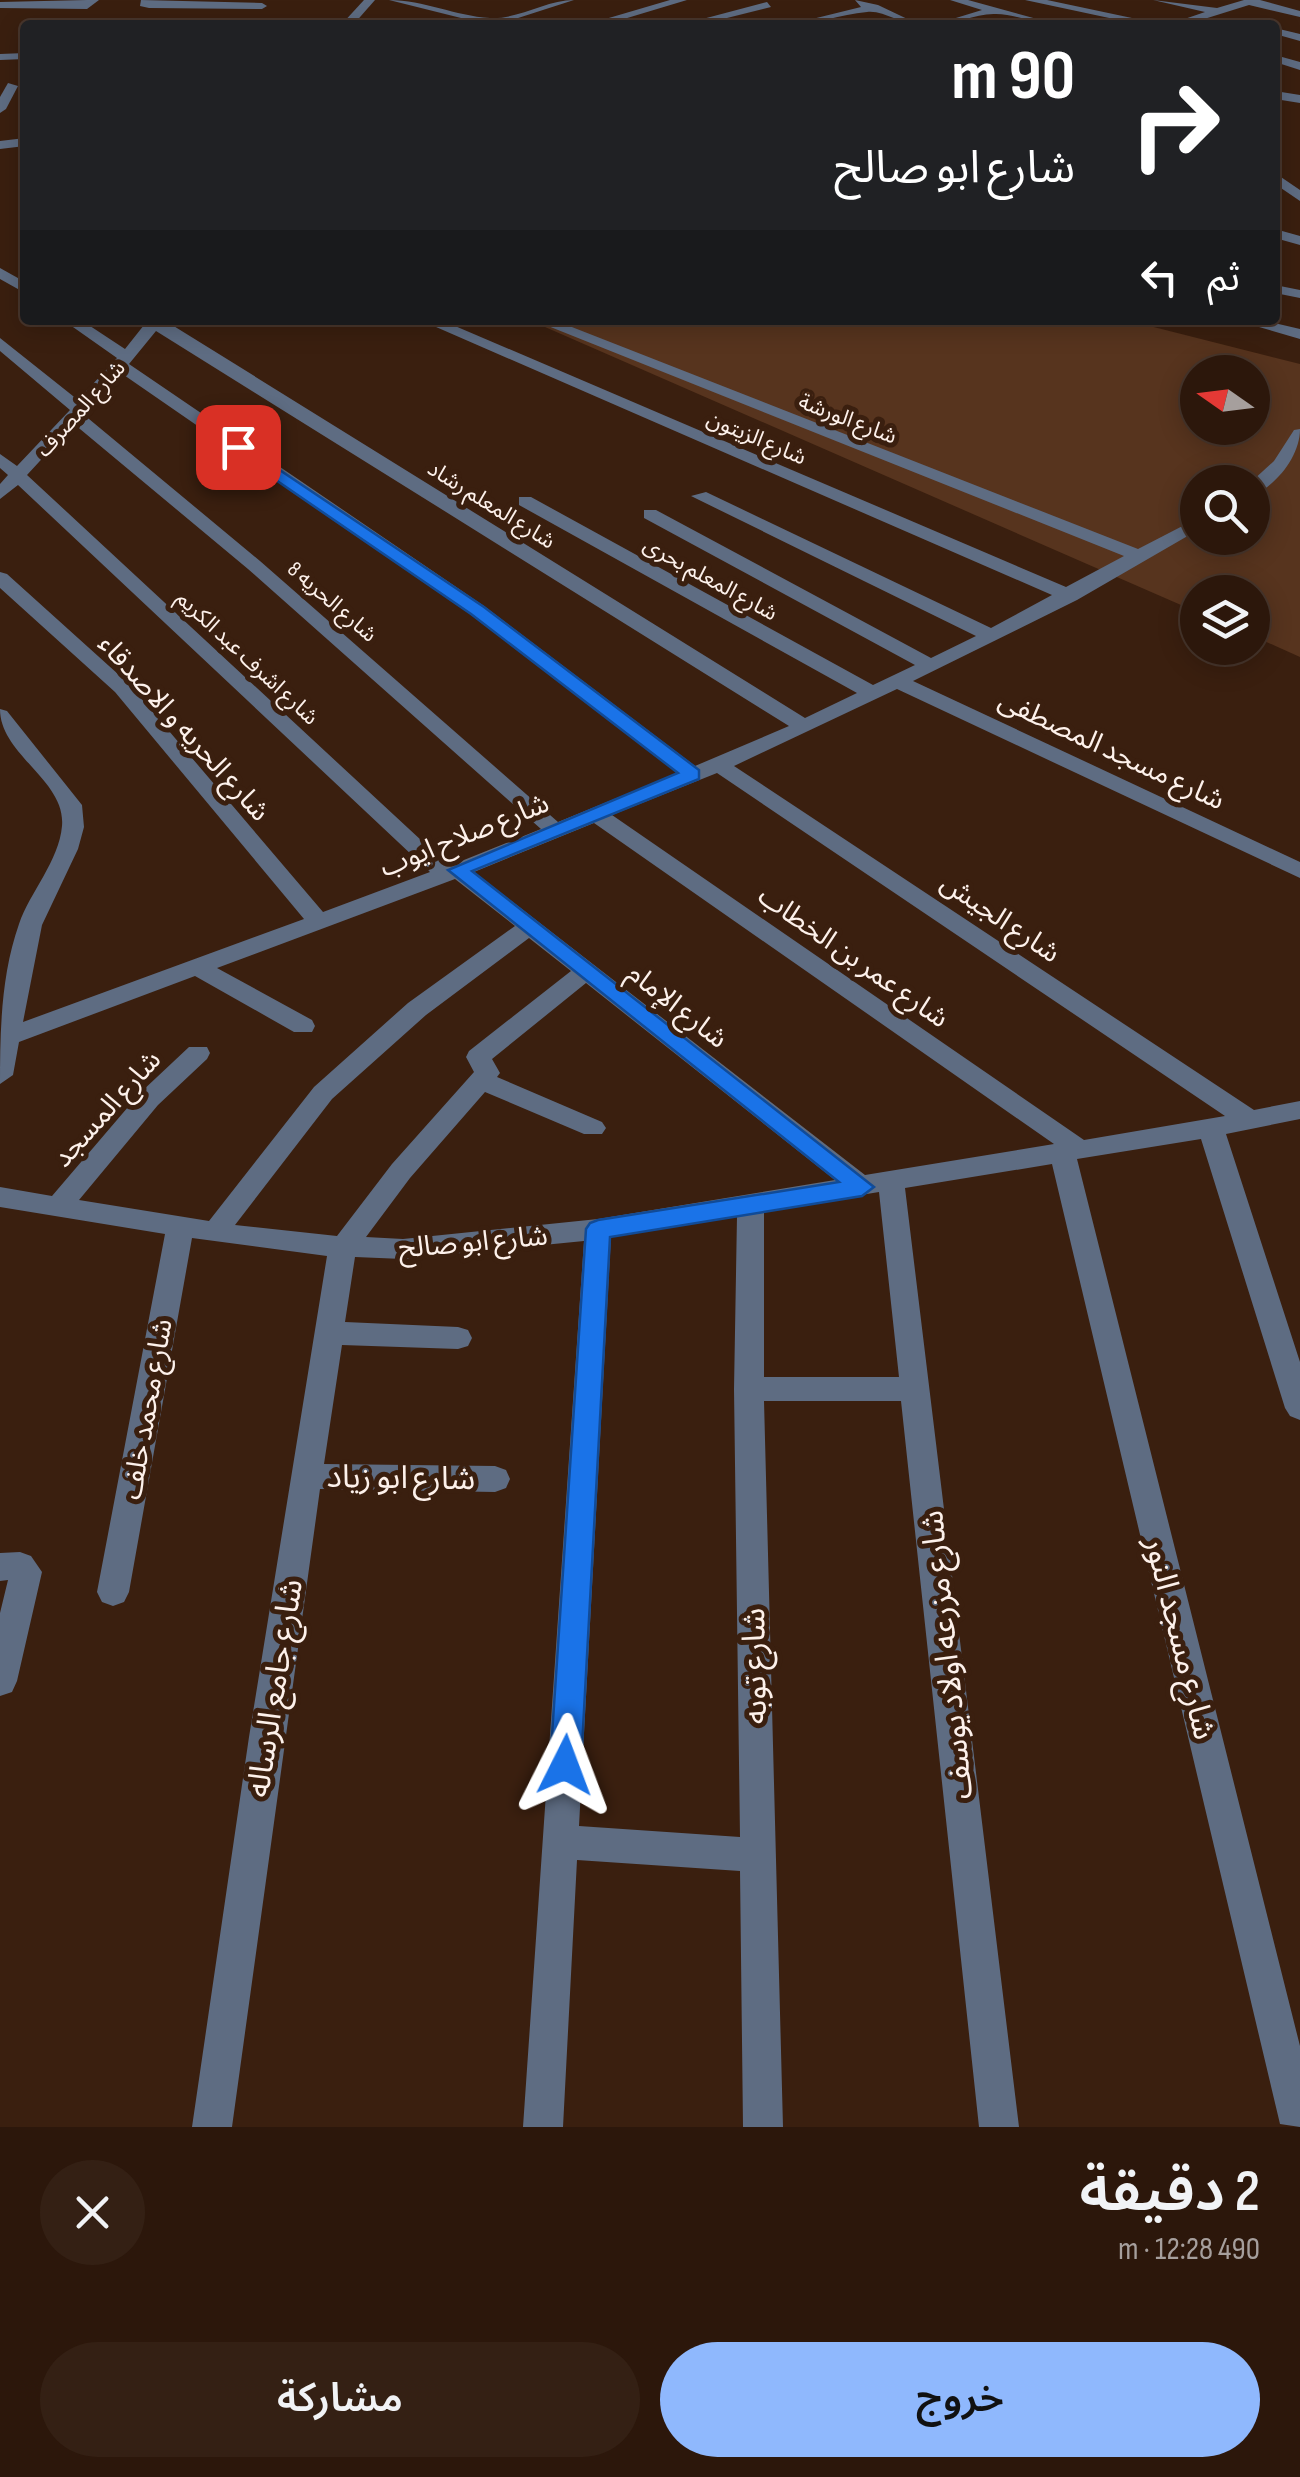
<!DOCTYPE html>
<html lang="ar">
<head>
<meta charset="utf-8">
<style>
	body { margin:0; font-family:"Sofia Sans Condensed","Noto Sans Arabic",sans-serif; background:#342014; color:#f1f3f6; direction:rtl; height:100vh; display:flex; flex-direction:column; font-size:38px; white-space:nowrap }
	* { box-sizing:border-box; margin:0 }
	p { font-size:32px; color:#a69f9d }
	.icon { flex:none; width:55px; height:55px; fill:none; stroke:currentColor; stroke-width:2; stroke-linecap:round; stroke-linejoin:round }
	.map { position:relative; height:2127px; overflow:hidden; direction:ltr }
	.sheet { display:flex; flex-direction:column; background:#2c170b; flex:1 }
	.sheet>* { flex:none }
	.hud { position:absolute; left:20px; top:20px; width:1260px; height:305px; border-radius:10px; box-shadow:0 5px 25px #0003,0 0 0 2px #48362c; direction:rtl; background:#202124; color:#fff; overflow:hidden }
	.needle { width:65px; rotate:284deg }
	.fabs { position:absolute; left:1180px; top:355px; display:grid; gap:20px }
	.fabs a { display:grid; place-items:center; width:90px; height:90px; border-radius:50%; background:#2c170b; box-shadow:0 5px 25px #0003,0 0 0 2px #48362c; font-size:50px }
	.pin { position:absolute; display:grid; place-items:center; width:85px; height:85px; color:#fff; margin:-42px; border-radius:20px; box-shadow:0 5px 15px #0006 }
	.me { position:absolute; width:110px; margin:-55px; rotate:3deg; stroke-linejoin:round; filter:drop-shadow(0 0 8px #0008) }
	.turn { display:flex; align-items:center; gap:35px; height:210px; padding:0 40px; font-size:45px }
	.turn .icon { width:130px; height:130px; stroke-width:2.5 }
	.turn b { display:block; font-size:70px; line-height:85px }
	.then { display:flex; align-items:center; height:95px; padding:0 40px; background:#0003; gap:20px; font-size:38px }
	.round { display:grid; place-items:center; flex:none; width:105px; height:105px; border-radius:52px; background:#342014 }
	.head { display:flex; align-items:center; justify-content:space-between; height:170px; padding:0 40px }
	h1 { font-size:60px; font-weight:600; line-height:75px }
	.action { display:flex; gap:20px; margin-top:auto; padding:20px 40px }
	.action a { flex:1; height:115px; border-radius:60px; background:#8fb8fd; color:#111; font-size:40px; font-weight:600; line-height:115px; text-align:center }
	.action a+a { background:#342014; color:#f1f3f6 }
	.map>svg:first-child { display:block }
	.green { fill:#57341e; fill-rule:evenodd }
	.lines { fill:none; stroke-linecap:round; stroke-linejoin:round }
	.minor { fill:#5e6c82; fill-rule:evenodd }
	.route { fill:#1a73e8; stroke:#114b97; stroke-width:2.5 }
	.labels { text-anchor:middle; stroke-width:10; stroke-linejoin:round; paint-order:stroke }
	.far-street-label { font-size:22px; fill:#fdf1eb; stroke:#3a1f0f }
	.street-label { font-size:28px; fill:#fdf1eb; stroke:#3a1f0f }
	.near-street-label { font-size:32px; fill:#fdf1eb; stroke:#3a1f0f }
</style>
</head>
<body>
<div class="map">
<svg width="1300" height="2127" viewBox="0 0 1300 2127">
	<rect width="100%" height="100%" fill="#3a1f0f"/>
	<path class="green" d="M 529,320 L 1126,320 L 1300,364 L 1300,657 L 1253,636 L 1252,592 L 1198,592 L 1197,612 ZM 1198,372 L 1252,372 L 1252,428 L 1198,428 ZM 1198,482 L 1252,482 L 1252,538 L 1198,538 Z"/>
	<g class="lines">
		<g class="minor">
			<path d="M 87,0 L 99,0 L 87,9 L 0,8 L 0,2 Z"/>
			<path d="M 141,0 L 262,3 L 267,6 L 262,9 L 149,8 L 140,6 Z"/>
			<path d="M 364,0 L 375,0 L 353,25 L 341,25 Z"/>
			<path d="M 389,0 C 424,0 455,16 490,18 C 517,20 546,0 574,0 L 506,22 L 510,25 L 489,25 Z"/>
			<path d="M 670,0 L 687,0 L 604,25 L 585,25 Z"/>
			<path d="M 855,0 L 878,5 L 920,25 C 901,25 884,10 867,12 C 840,14 816,25 788,25 L 861,7 Z"/>
			<path d="M 950,0 L 968,0 L 1059,25 C 1037,25 1017,14 996,14 C 976,13 955,25 933,25 L 982,10 Z"/>
			<path d="M 1025,0 L 1047,0 L 1165,25 L 1142,25 Z"/>
			<path d="M 1153,0 L 1217,8 L 1244,0 L 1260,0 L 1300,11 L 1300,17 L 1249,5 L 1185,25 L 1167,25 L 1205,12 Z"/>
			<path d="M 767,2 L 771,7 L 699,25 L 680,25 Z"/>
			<path d="M 1275,28 L 1300,34 L 1300,41 L 1275,34 Z"/>
			<path d="M 25,53 L 25,59 L 0,60 L 0,54 Z"/>
			<path d="M 1275,55 L 1300,62 L 1300,70 L 1275,62 Z"/>
			<path d="M 8,83 L 18,86 L 6,109 L 0,113 L 0,97 Z"/>
			<path d="M 1275,91 L 1300,95 L 1300,103 L 1275,99 Z"/>
			<path d="M 25,138 L 25,146 L 0,149 L 0,141 Z"/>
			<path d="M 1275,173 L 1300,190 L 1300,201 L 1275,184 Z"/>
			<path d="M 1275,229 L 1300,236 L 1300,245 L 1275,238 Z"/>
			<path d="M 0,268 L 25,282 L 25,293 L 0,279 Z"/>
			<path d="M 1275,285 L 1300,290 L 1300,298 L 1275,293 Z"/>
			<path d="M 63,320 L 81,320 L 125,349 L 148,320 L 164,320 L 805,718 L 857,693 L 519,505 L 519,497 L 531,497 L 873,685 L 915,665 L 644,518 L 644,510 L 656,510 L 931,658 L 976,636 L 691,496 L 706,492 L 991,628 L 1052,595 L 420,320 L 441,320 L 1066,587 L 1124,556 L 533,320 L 554,320 L 1138,549 L 1198,518 L 1198,530 L 1077,600 L 913,681 L 1300,862 L 1300,878 L 897,689 L 734,766 L 1254,1110 L 1300,1101 L 1300,1119 L 1226,1134 L 1300,1362 L 1300,1420 L 1290,1416 L 1285,1408 L 1201,1139 L 1077,1159 L 1300,2046 L 1300,2127 L 1280,2124 L 1052,1164 L 905,1188 L 1019,2127 L 979,2127 L 901,1401 L 764,1401 L 783,2127 L 743,2127 L 740,1871 L 577,1860 L 563,2127 L 523,2127 L 584,1241 L 403,1259 L 355,1257 L 345,1322 L 458,1327 L 468,1330 L 472,1338 L 468,1346 L 458,1349 L 342,1345 L 324,1464 L 495,1466 L 506,1470 L 510,1479 L 506,1488 L 495,1492 L 320,1489 L 232,2127 L 192,2127 L 249,1737 L 327,1256 L 192,1238 L 129,1592 L 124,1602 L 113,1606 L 102,1602 L 97,1592 L 165,1234 L 0,1207 L 0,1187 L 52,1196 L 140,1093 L 189,1047 L 207,1047 L 210,1053 L 207,1059 L 158,1105 L 79,1200 L 209,1221 L 314,1087 L 408,1003 L 515,926 L 455,879 L 217,968 L 312,1020 L 315,1026 L 312,1032 L 294,1032 L 195,976 L 19,1042 L 13,1075 L 0,1084 C 0,1031 1,975 19,924 C 30,892 59,861 62,826 C 66,780 0,755 0,709 L 7,711 L 82,805 L 84,827 L 78,849 L 42,925 L 23,1022 L 304,919 L 115,692 L 0,588 L 0,572 L 7,574 L 129,684 L 323,912 L 430,872 L 18,485 L 0,499 L 0,484 L 8,475 L 0,468 L 0,454 L 17,466 L 70,410 L 0,351 L 0,338 L 78,400 L 117,358 ZM 156,331 L 789,726 L 695,766 L 484,606 L 129,364 ZM 121,373 L 470,614 L 678,773 L 558,822 L 260,561 L 83,414 ZM 74,424 L 248,569 L 541,829 L 449,866 L 27,475 ZM 717,773 L 1225,1116 L 1084,1140 L 612,815 ZM 594,823 L 1054,1144 L 865,1175 L 474,872 ZM 529,938 L 571,971 L 469,1051 L 466,1057 L 474,1072 L 392,1164 L 337,1236 L 235,1225 L 332,1099 L 426,1015 ZM 586,983 L 835,1180 L 598,1219 L 403,1239 L 366,1237 L 410,1178 L 485,1092 L 584,1134 L 602,1134 L 606,1128 L 602,1122 L 497,1077 L 500,1073 L 492,1059 ZM 879,1192 L 899,1377 L 764,1377 L 764,1211 ZM 737,1216 L 734,1389 L 740,1837 L 579,1826 L 611,1237 Z"/>
			<path d="M 1235,320 L 1261,320 L 1300,329 L 1300,339 Z"/>
			<path d="M 1300,429 C 1300,456 1277,485 1252,496 L 1251,482 L 1274,461 L 1294,430 Z"/>
			<path d="M 20,1552 L 31,1556 L 42,1572 L 17,1681 L 12,1692 L 0,1696 L 0,1613 L 8,1580 L 0,1581 L 0,1553 Z"/>
		</g>
	</g>
	<path class="route" d="M 238,442 L 484,607 L 699,770 L 699,779 L 472,871 L 874,1187 L 862,1196 L 610,1237 L 581,1765 L 576,1776 L 565,1780 L 554,1776 L 550,1765 L 586,1229 L 590,1223 L 598,1220 L 839,1182 L 448,870 L 678,773 L 471,614 L 232,450 L 232,444 Z"/>
	<g class="labels">
		<g class="far-street-label">
			<text transform="translate(80 408) rotate(-48)" y="8">شارع المصرف</text>
			<text transform="translate(848 418) rotate(21)" y="8">شارع الورشة</text>
			<text transform="translate(757 437) rotate(23)" y="8">شارع الزيتون</text>
			<text transform="translate(492 504) rotate(32)" y="8">شارع المعلم رشاد</text>
			<text transform="translate(711 578) rotate(29)" y="8">شارع المعلم بحرى</text>
			<text transform="translate(333 601) rotate(41)" y="8">شارع الحريه 8</text>
			<text transform="translate(248 657) rotate(43)" y="8">شارع اشرف عبد الكريم</text>
		</g>
		<g class="street-label">
			<text transform="translate(185 727) rotate(48)" y="10">شارع الحريه و الاصدقاء</text>
			<text transform="translate(1112 749) rotate(25)" y="10">شارع مسجد المصطفى</text>
			<text transform="translate(464 834) rotate(-22)" y="10">شارع صلاح ايوب</text>
			<text transform="translate(1001 917) rotate(34)" y="10">شارع الجيش</text>
			<text transform="translate(854 956) rotate(35)" y="10">شارع عمر بن الخطاب</text>
			<text transform="translate(678 1005) rotate(38)" y="10">شارع الإمام</text>
			<text transform="translate(106 1108) rotate(-48)" y="10">شارع المسجد</text>
			<text transform="translate(473 1241) rotate(-5)" y="10">شارع ابو صالح</text>
			<text transform="translate(146 1409) rotate(-80)" y="10">شارع محمد خلف</text>
		</g>
		<g class="near-street-label">
			<text transform="translate(401 1477) rotate(1)" y="11">شارع ابو زياد</text>
			<text transform="translate(1181 1638) rotate(76)" y="11">شارع مسجد النور</text>
			<text transform="translate(946 1655) rotate(-96)" y="11">شارع مزرعه اولاد يوسف</text>
			<text transform="translate(754 1666) rotate(-91)" y="11">شارع توبه</text>
			<text transform="translate(274 1688) rotate(-81)" y="11">شارع جامع الرساله</text>
		</g>
	</g>
</svg>
<div class="fabs">
<a><svg class="needle" viewBox="-14 -14 28 28"><path d="M0-13l5 13h-10z" fill="#e53935"/><path d="M0 13l5-13h-10z" fill="#a69f9d"/></svg></a>
<a><svg class="icon" aria-label="search" viewBox="0 0 24 24"><circle cx="10" cy="10" r="6"/><path d="M15 15l6 6"/></svg></a>
<a><svg class="icon" aria-label="layers" viewBox="0 0 24 24"><path d="M12 4l9 5-9 5-9-5zM3 14l9 5 9-5"/></svg></a>
</div>
<div class="pin" style="left:238px;top:447px;background:#d93025"><svg class="icon" aria-label="arrive" viewBox="0 0 24 24"><path d="M6 21V4h12l-3 4 3 4H6"/></svg></div>
<svg class="me" style="left:565px;top:1765px" viewBox="-20 -20 40 40"><path d="M0-17L14 15 0 8-14 15z" fill="#1a73e8" stroke="#fff" stroke-width="4"/></svg>
<div class="hud">
<div class="turn"><svg class="icon" aria-label="right" viewBox="0 0 24 24"><path d="M7 20v-9h11M14 6l5 5-5 5"/></svg><div><b>90 m</b>شارع ابو صالح</div></div>
<div class="then">ثم<svg class="icon" aria-label="left" viewBox="0 0 24 24"><path d="M17 20v-9H6M10 6l-5 5 5 5"/></svg></div>
</div>
</div>
<section class="sheet">
<div class="head"><div><h1>2 دقيقة</h1><p>490 m · 12:28</p></div><a class="round"><svg class="icon" aria-label="close" viewBox="0 0 24 24"><path d="M6 6l12 12M18 6L6 18"/></svg></a></div>
<div class="action"><a>خروج</a><a>مشاركة</a></div>
</section>
</body>
</html>
